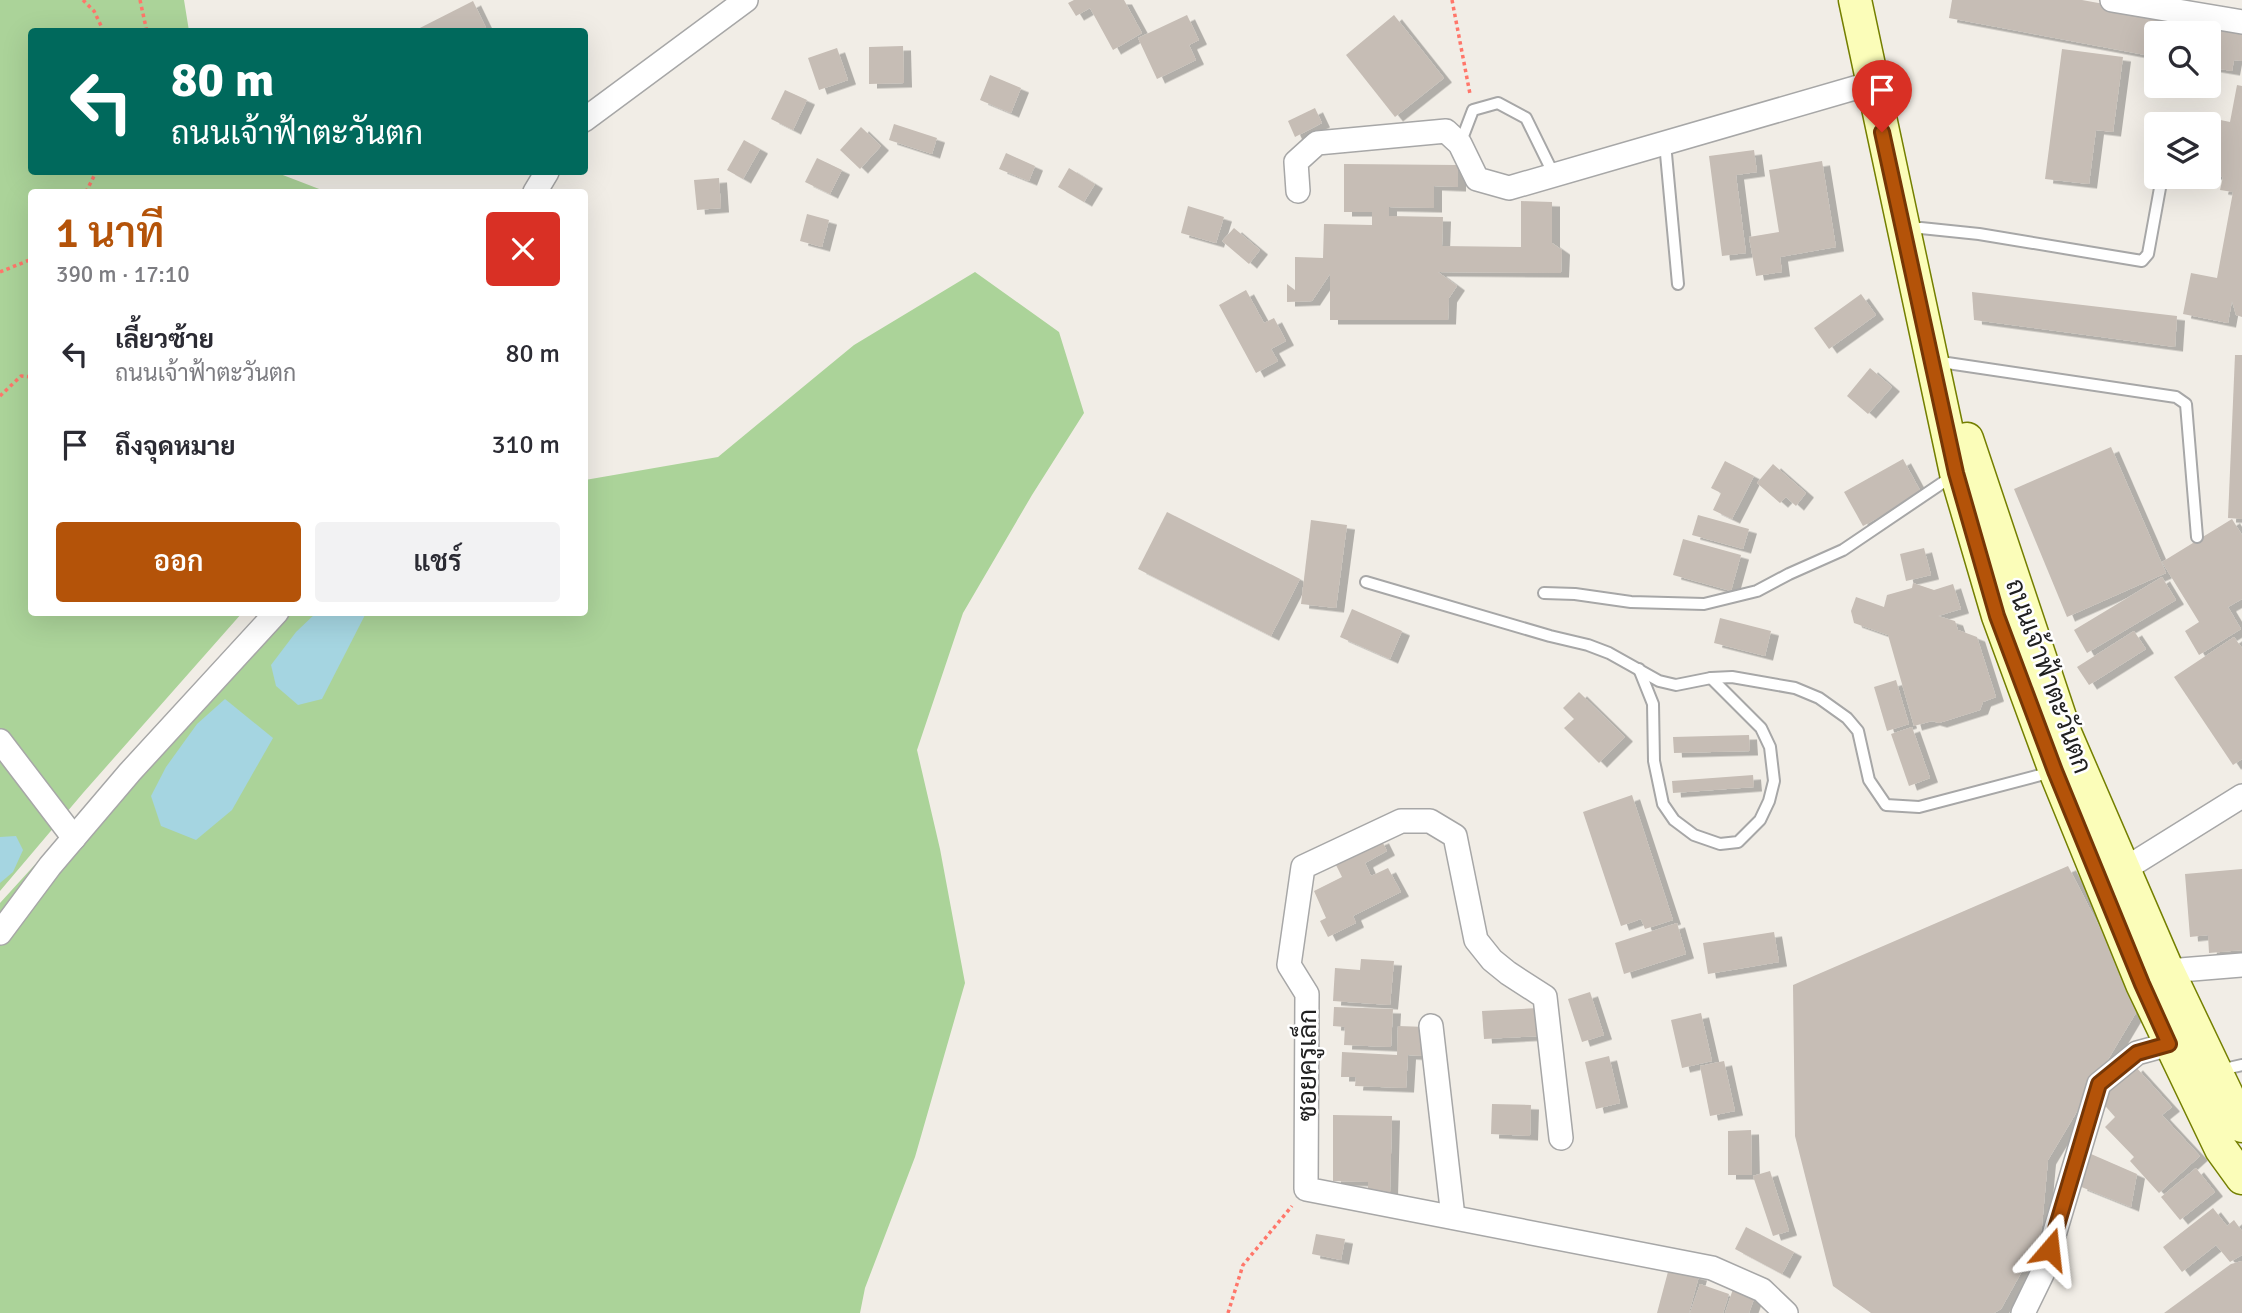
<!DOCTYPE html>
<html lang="th">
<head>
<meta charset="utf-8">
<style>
	body { margin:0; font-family:Signika,Sarabun,sans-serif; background:#f2f2f3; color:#2b2b33; height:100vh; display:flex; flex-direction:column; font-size:26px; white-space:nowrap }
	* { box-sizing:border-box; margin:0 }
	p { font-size:23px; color:#7c7c81 }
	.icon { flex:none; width:38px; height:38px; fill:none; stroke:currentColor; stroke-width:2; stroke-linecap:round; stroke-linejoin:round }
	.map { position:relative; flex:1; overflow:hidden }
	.drawer { position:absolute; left:28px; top:189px; width:560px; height:427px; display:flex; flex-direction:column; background:#fff; border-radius:7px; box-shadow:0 7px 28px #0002 }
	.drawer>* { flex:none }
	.banner { position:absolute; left:28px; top:28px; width:560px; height:147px; border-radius:7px; box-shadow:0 7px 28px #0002; background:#00695c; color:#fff; overflow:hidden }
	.tools { position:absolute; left:2144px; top:21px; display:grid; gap:14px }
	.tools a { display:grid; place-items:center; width:77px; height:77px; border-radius:7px; background:#fff; box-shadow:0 7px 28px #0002; font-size:35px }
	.pin { position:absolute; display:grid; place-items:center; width:60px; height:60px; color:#fff; margin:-72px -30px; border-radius:50% 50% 50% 0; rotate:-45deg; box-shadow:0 0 7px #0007 }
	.pin .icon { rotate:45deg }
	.me { position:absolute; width:77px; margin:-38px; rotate:17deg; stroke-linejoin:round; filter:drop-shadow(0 0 5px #0008) }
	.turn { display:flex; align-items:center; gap:24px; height:147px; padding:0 28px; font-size:32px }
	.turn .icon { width:91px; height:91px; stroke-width:2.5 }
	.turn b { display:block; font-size:49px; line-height:60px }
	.round { display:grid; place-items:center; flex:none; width:74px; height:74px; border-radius:7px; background:#f2f2f3 }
	.head { display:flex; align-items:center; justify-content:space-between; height:119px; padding:0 28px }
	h1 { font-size:42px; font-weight:600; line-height:52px; color:#b45309 }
	.primary-button { display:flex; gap:14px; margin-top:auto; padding:14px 28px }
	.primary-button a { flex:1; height:80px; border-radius:7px; background:#b45309; color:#fff; font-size:28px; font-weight:600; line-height:80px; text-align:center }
	.primary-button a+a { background:#f2f2f3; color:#2b2b33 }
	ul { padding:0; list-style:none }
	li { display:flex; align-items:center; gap:21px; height:91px; padding:0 28px }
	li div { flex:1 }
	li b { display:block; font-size:26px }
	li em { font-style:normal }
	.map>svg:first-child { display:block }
	.forest { fill:#abd399 }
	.water { fill:#a5d5e1 }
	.building { fill:#c6bdb5; filter:url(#shadow) }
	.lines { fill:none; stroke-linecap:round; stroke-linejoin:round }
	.lane-casing { stroke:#a7a7a7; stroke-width:14 }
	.street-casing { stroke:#a7a7a7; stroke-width:26 }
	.secondary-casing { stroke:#747f00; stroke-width:35 }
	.path { stroke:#ff766a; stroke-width:3.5; stroke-dasharray:3.5 3.5; stroke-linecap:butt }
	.lane { stroke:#fff; stroke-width:10 }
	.street { stroke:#fff; stroke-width:23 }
	.secondary { stroke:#fbfdb9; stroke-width:32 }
	.route-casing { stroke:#753606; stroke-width:18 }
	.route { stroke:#b45309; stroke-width:12 }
	.labels { text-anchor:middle; stroke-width:5; stroke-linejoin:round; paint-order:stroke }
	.street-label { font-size:26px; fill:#202020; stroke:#fff }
</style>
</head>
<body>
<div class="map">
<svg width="2242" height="1313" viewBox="0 0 2242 1313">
	<defs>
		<filter id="shadow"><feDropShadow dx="8" dy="4.5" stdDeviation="0" flood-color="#0004"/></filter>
	</defs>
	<rect width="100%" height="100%" fill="#f1ede6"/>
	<g class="forest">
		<path d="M 0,0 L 184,0 L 189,31 L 32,32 L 32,172 L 275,172 L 327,192 L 32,192 L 32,612 L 242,613 L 83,793 L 0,891 Z"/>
		<path d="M 975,272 L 1059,332 L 1084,413 L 1032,495 L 963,613 L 917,750 L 940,849 L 965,983 L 915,1157 L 865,1288 L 860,1313 L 0,1313 L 0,903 L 264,613 L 584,612 L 585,480 L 718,457 L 854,345 Z"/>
	</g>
	<g class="water">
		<path d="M 317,612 L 366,613 L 322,699 L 298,705 L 276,686 L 271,665 L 296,632 Z"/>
		<path d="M 225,699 L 273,738 L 232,810 L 196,840 L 161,826 L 151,796 L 166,767 L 197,724 Z"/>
		<path d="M 16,836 L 23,850 L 13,872 L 0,883 L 0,837 Z"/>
	</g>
	<g class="building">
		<path d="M 1074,0 L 1124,0 L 1142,33 L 1113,50 L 1090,8 L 1076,16 L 1068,3 Z"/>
		<path d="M 1952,0 L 2082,0 L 2208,23 L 2242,25 L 2242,61 L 2234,60 L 2232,71 L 2208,67 L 2208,33 L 2156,33 L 2156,57 L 1949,18 Z"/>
		<path d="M 473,1 L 488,32 L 412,32 Z"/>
		<path d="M 1187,15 L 1199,40 L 1189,45 L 1196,60 L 1157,79 L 1138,38 Z"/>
		<path d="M 1394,15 L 1444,78 L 1395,117 L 1346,55 Z"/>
		<path d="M 903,46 L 904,83 L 869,84 L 869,47 Z"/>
		<path d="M 837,48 L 848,80 L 819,90 L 808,58 Z"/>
		<path d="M 2062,49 L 2123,57 L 2113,132 L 2096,130 L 2089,184 L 2045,179 Z"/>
		<path d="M 990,75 L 1021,88 L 1011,113 L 980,100 Z"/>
		<path d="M 2237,85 L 2242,86 L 2242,317 L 2236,315 L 2232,301 L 2228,323 L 2183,314 L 2191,273 L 2217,278 L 2233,192 L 2220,190 L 2223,177 L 2208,174 L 2208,129 L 2211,118 L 2230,122 Z"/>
		<path d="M 785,90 L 807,100 L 793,130 L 771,119 Z"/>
		<path d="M 1315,108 L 1322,123 L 1295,137 L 1288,121 Z"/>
		<path d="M 894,124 L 937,138 L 932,154 L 889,140 Z"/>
		<path d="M 861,127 L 881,146 L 860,169 L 840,150 Z"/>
		<path d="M 744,140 L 760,149 L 743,179 L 727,170 Z"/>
		<path d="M 1754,150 L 1757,172 L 1736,175 L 1746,253 L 1722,256 L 1709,156 Z"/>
		<path d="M 1006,153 L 1035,166 L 1029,181 L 999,169 Z"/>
		<path d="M 817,158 L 842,170 L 830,194 L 805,182 Z"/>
		<path d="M 1822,161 L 1836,247 L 1780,257 L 1782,272 L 1756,276 L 1749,237 L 1779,232 L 1769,170 Z"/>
		<path d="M 1344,164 L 1458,165 L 1458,187 L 1434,186 L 1434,208 L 1389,207 L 1389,216 L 1443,217 L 1442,246 L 1521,247 L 1521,201 L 1552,202 L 1552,243 L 1562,250 L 1561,273 L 1438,272 L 1457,286 L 1449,298 L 1448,320 L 1330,320 L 1330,274 L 1312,301 L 1287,302 L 1287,284 L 1295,290 L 1295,257 L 1323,258 L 1324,224 L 1372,225 L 1372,212 L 1344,212 Z"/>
		<path d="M 1069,168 L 1095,184 L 1084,202 L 1058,187 Z"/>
		<path d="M 719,178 L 721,208 L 697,210 L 694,180 Z"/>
		<path d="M 1188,206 L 1224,217 L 1216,243 L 1181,233 Z"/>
		<path d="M 807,214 L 829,220 L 822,247 L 800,241 Z"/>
		<path d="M 1234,228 L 1260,250 L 1249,264 L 1222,241 Z"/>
		<path d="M 1246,290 L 1264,323 L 1274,318 L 1286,341 L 1271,349 L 1278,361 L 1256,373 L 1219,305 Z"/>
		<path d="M 1972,292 L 2177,316 L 2175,347 L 1974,320 Z"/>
		<path d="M 1861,294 L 1876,315 L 1829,349 L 1814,328 Z"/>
		<path d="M 2235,355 L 2242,355 L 2242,519 L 2228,518 Z"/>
		<path d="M 1870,368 L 1892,387 L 1868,414 L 1847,396 Z"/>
		<path d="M 2111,447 L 2166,573 L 2067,617 L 2014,489 Z"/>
		<path d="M 1903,459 L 1922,494 L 1863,526 L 1844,492 Z"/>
		<path d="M 1725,461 L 1754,476 L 1732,519 L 1713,510 L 1721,493 L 1711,488 Z"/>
		<path d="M 1773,464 L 1806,493 L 1796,506 L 1786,497 L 1780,503 L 1757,483 Z"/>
		<path d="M 1167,512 L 1300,579 L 1271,636 L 1138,569 Z"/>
		<path d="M 1698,515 L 1749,529 L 1743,549 L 1692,535 Z"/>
		<path d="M 2232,519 L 2242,535 L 2242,599 L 2228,607 L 2241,629 L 2199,655 L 2185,631 L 2199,622 L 2162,562 Z"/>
		<path d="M 1311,520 L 1347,525 L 1336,608 L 1301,604 Z"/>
		<path d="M 1683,539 L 1741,555 L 1731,591 L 1673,575 Z"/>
		<path d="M 1924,548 L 1931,575 L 1906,581 L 1900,554 Z"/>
		<path d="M 2162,577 L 2176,600 L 2087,653 L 2074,630 Z"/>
		<path d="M 1913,583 L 1934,590 L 1953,584 L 1961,609 L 1938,616 L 1955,621 L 1958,630 L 1977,637 L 1996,697 L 1983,702 L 1980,710 L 1939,723 L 1932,721 L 1914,726 L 1888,635 L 1854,623 L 1851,611 L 1856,597 L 1884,607 L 1887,595 L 1912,588 Z"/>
		<path d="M 1352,609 L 1402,631 L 1390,659 L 1340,637 Z"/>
		<path d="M 1720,618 L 1771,631 L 1765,656 L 1714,643 Z"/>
		<path d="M 2134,631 L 2146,649 L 2089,685 L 2077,667 Z"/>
		<path d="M 2234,637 L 2242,648 L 2242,759 L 2233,765 L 2174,677 Z"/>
		<path d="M 1896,680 L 1909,724 L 1887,731 L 1874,687 Z"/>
		<path d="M 1579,692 L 1625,737 L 1599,763 L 1564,728 L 1574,719 L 1563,708 Z"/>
		<path d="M 1912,727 L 1930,778 L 1909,786 L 1891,734 Z"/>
		<path d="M 1749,735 L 1750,751 L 1674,753 L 1673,737 Z"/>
		<path d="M 1753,775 L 1754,787 L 1673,793 L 1672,781 Z"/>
		<path d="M 1632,795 L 1673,920 L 1645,929 L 1641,919 L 1621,926 L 1583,812 Z"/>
		<path d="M 1381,839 L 1387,851 L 1365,863 L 1371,876 L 1388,868 L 1401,892 L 1353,916 L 1356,923 L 1328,937 L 1320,921 L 1326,918 L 1314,891 L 1342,877 L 1333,859 Z"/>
		<path d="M 2068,866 L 2140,1006 L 2048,1160 L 2041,1237 L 2001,1309 L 1994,1313 L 1871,1313 L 1833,1286 L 1795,1136 L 1793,985 Z"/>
		<path d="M 2242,869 L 2242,950 L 2209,953 L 2208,935 L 2190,937 L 2185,874 Z"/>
		<path d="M 1677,923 L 1686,954 L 1624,974 L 1615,943 Z"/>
		<path d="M 1774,932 L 1779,962 L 1708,974 L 1703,943 Z"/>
		<path d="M 1361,959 L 1394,961 L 1390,1005 L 1333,1001 L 1335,968 L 1360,970 Z"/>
		<path d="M 1590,992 L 1604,1035 L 1582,1042 L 1568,999 Z"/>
		<path d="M 1334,1007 L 1393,1009 L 1391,1047 L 1344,1045 L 1345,1027 L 1333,1026 Z"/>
		<path d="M 1538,1008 L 1539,1036 L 1484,1039 L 1482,1011 Z"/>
		<path d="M 1701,1013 L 1712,1061 L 1682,1068 L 1671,1020 Z"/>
		<path d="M 1398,1026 L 1427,1027 L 1425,1056 L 1408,1055 L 1406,1088 L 1355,1086 L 1356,1077 L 1341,1077 L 1342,1052 L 1397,1055 Z"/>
		<path d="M 1609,1056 L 1620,1103 L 1596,1109 L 1585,1062 Z"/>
		<path d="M 1724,1061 L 1735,1111 L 1710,1116 L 1700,1066 Z"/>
		<path d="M 2135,1066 L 2172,1107 L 2162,1115 L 2200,1156 L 2159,1193 L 2130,1161 L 2134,1157 L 2105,1127 L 2115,1117 L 2099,1099 Z"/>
		<path d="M 1492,1104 L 1531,1105 L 1530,1136 L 1491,1134 Z"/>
		<path d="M 1333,1115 L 1392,1116 L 1390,1192 L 1368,1192 L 1368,1182 L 1333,1181 Z"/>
		<path d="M 1751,1130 L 1752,1175 L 1728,1175 L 1728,1131 Z"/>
		<path d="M 2091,1154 L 2137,1174 L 2131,1207 L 2079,1186 Z"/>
		<path d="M 2196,1168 L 2215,1192 L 2180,1220 L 2161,1197 Z"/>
		<path d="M 1770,1171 L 1789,1231 L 1773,1236 L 1753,1176 Z"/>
		<path d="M 2213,1208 L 2227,1226 L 2234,1220 L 2242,1231 L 2242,1255 L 2230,1262 L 2216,1245 L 2182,1272 L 2163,1247 Z"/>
		<path d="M 1746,1227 L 1794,1252 L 1782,1274 L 1735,1249 Z"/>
		<path d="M 1316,1234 L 1345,1239 L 1341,1260 L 1312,1254 Z"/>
		<path d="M 2242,1261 L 2242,1313 L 2164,1313 L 2231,1264 Z"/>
		<path d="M 1669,1268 L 1699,1276 L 1689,1313 L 1657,1313 Z"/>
		<path d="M 1700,1284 L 1729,1294 L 1723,1313 L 1690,1313 Z"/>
		<path d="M 1733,1289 L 1755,1296 L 1749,1313 L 1725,1313 Z"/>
	</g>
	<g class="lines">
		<g class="lane-casing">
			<g id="lane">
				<path d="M 1665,143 L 1678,284"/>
				<path d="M 1460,144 L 1473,110 L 1498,103 L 1526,118 L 1554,175"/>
				<path d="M 1906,229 L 1921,228 L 1979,234 L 2142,261 L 2148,254 L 2162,177"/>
				<path d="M 1934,361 L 2176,397 L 2186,404 L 2197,537"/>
				<path d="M 1366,582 L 1550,636 L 1588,645 L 1609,653 L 1659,681 L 1676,685 L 1711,678 L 1732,677 L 1795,688 L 1819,698 L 1847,718 L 1858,731 L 1869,780 L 1886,805 L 1919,807 L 2052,772"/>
				<path d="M 1544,593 L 1575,594 L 1631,602 L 1704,604 L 1757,591 L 1789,574 L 1843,550 L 1954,475"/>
				<path d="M 1639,669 L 1653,704 L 1654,761 L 1663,804 L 1674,820 L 1694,835 L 1720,844 L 1738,842 L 1760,820 L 1769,801 L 1774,781 L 1770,747 L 1761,728 L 1711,678"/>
				<path d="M 2220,1070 L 2242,1065"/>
			</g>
		</g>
		<g class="street-casing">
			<g id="street">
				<path d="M 2112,0 L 2242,22"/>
				<path d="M 584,120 L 746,0"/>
				<path d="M 1298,191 L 1296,162 L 1317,143 L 1446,131 L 1460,144 L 1477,179 L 1509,188 L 1872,83"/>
				<path d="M 535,192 L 547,172"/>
				<path d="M 0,741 L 74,838"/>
				<path d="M 2112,877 L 2242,796"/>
				<path d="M 0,933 L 50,866 L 130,772 L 277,612"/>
				<path d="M 2156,977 L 2168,971 L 2242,965"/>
				<path d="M 1431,1026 L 1453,1217"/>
				<path d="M 1561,1138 L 1545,997 L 1508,973 L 1492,960 L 1476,940 L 1455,836 L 1430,821 L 1401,821 L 1303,867 L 1289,965 L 1307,994 L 1306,1189 L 1712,1268 L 1762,1290 L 1786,1313"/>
				<path d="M 2023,1313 L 2043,1272 L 2099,1084 L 2137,1053 L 2170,1044"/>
			</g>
		</g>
		<g class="secondary-casing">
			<g id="secondary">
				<path d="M 1855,0 L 1956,473 L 1998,616 L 2055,771 L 2142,984 L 2221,1149 L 2242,1178"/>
				<path d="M 1967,439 L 2066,735 L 2168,971 L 2242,1126"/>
			</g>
		</g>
		<g class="path">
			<path d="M 83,0 L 94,11 L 104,32"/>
			<path d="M 140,0 L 147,32"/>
			<path d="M 1452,0 L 1470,94"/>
			<path d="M 86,192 L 96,172"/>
			<path d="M 0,272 L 32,259"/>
			<path d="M 0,396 L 21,376 L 32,377"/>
			<path d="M 1228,1313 L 1243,1265 L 1292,1206"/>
		</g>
		<use href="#lane" class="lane"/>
		<use href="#street" class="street"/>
		<use href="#secondary" class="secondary"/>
	</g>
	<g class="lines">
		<g class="route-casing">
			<path id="route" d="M 1882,132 L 1956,473 L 1997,616 L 2055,771 L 2142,984 L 2169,1044 L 2137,1053 L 2099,1084 L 2050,1249"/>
		</g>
		<use href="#route" class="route"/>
	</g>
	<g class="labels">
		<g class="street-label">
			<text transform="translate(2049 676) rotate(70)" y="9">ถนนเจ้าฟ้าตะวันตก</text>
			<text transform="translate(1307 1065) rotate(-90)" y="9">ซอยครูเล็ก</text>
		</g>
	</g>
</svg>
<div class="tools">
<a><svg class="icon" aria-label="search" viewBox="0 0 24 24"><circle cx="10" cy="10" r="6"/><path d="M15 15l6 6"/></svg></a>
<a><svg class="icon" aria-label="layers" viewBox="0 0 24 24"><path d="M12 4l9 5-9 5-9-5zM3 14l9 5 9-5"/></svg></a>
</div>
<div class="pin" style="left:1882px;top:132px;background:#d93025"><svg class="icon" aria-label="arrive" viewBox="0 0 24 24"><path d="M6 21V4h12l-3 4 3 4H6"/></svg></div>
<svg class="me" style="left:2050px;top:1249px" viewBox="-20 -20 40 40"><path d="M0-17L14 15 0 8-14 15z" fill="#b45309" stroke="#fff" stroke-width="4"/></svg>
<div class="banner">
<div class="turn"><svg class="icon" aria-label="left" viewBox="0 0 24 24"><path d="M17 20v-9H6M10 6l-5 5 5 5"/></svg><div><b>80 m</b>ถนนเจ้าฟ้าตะวันตก</div></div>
</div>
<section class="drawer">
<div class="head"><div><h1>1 นาที</h1><p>390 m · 17:10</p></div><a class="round" style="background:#d93025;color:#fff"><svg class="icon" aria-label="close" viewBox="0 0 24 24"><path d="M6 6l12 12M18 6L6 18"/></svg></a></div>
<ul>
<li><svg class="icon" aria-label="left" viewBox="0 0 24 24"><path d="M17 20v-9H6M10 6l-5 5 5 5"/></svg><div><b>เลี้ยวซ้าย</b><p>ถนนเจ้าฟ้าตะวันตก</p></div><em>80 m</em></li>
<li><svg class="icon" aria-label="arrive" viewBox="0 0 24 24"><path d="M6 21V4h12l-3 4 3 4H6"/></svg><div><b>ถึงจุดหมาย</b></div><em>310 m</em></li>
</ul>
<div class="primary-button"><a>ออก</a><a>แชร์</a></div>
</section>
</div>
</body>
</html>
